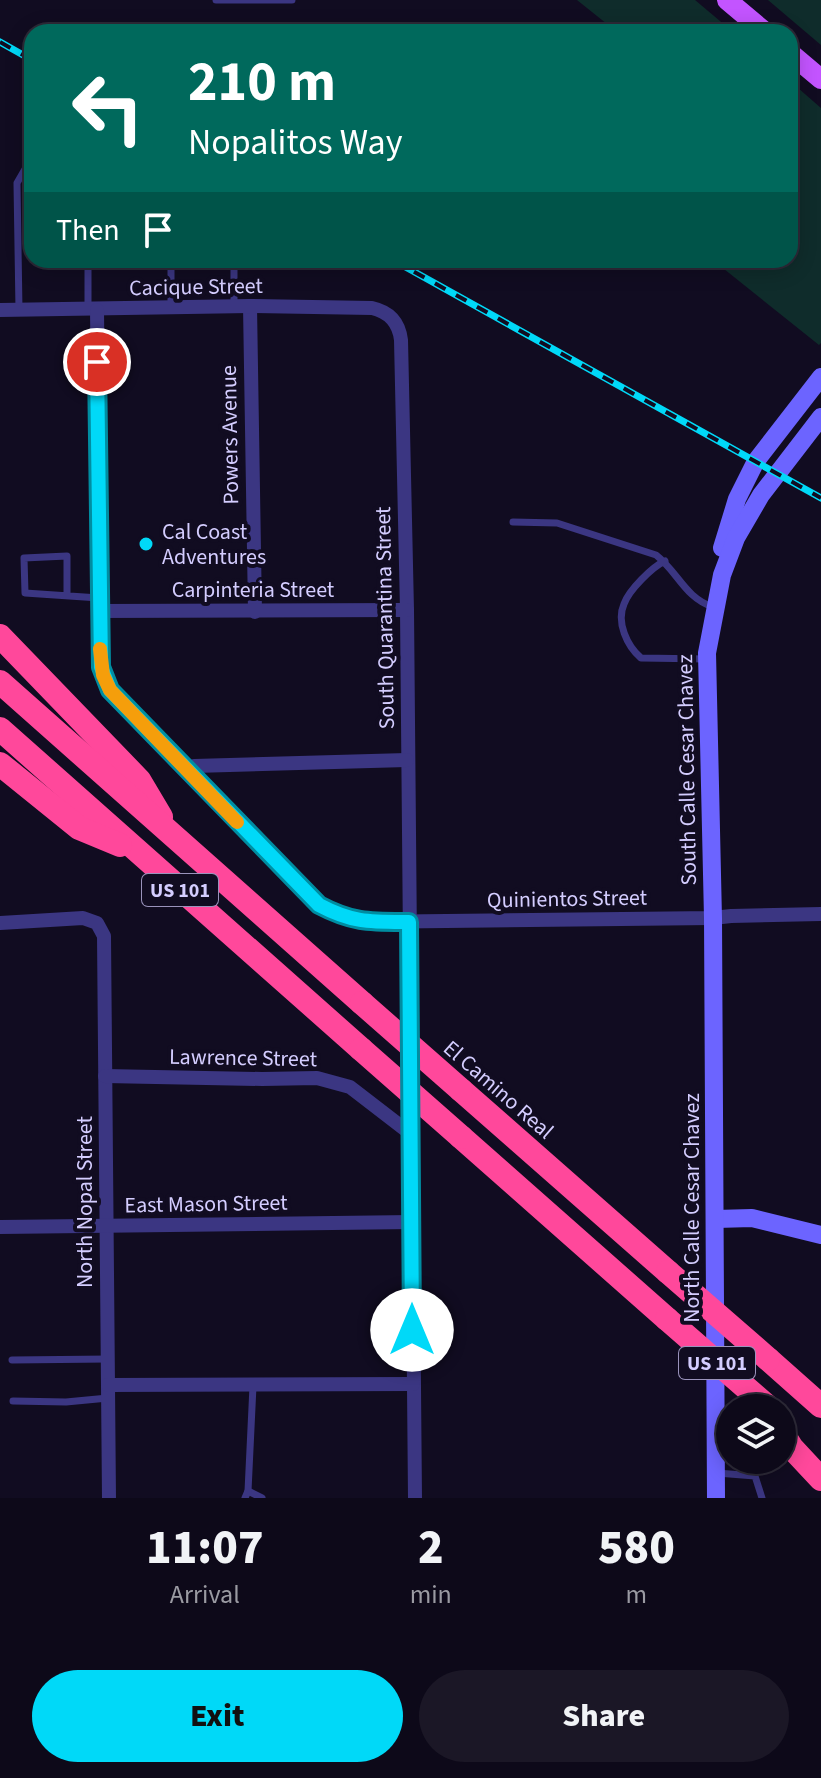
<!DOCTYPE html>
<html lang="en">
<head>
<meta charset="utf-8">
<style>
	body { margin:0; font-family:"Source Sans 3",sans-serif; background:#1b1726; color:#f1f3f6; height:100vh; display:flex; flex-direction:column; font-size:30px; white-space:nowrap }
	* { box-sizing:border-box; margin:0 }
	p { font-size:26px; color:#9a9aa2 }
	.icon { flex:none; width:44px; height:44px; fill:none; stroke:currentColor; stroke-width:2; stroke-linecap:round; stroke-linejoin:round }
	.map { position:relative; height:1498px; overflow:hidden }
	.side { display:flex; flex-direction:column; background:#0d0919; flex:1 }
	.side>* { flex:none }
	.hud { position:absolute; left:24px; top:24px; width:774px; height:244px; border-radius:24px; box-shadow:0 4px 20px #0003,0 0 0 2px #2d2a38; background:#00695c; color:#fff; overflow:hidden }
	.fabs { position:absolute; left:716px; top:1394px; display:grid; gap:16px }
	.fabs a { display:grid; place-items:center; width:80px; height:80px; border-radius:50%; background:#0d0919; box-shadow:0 4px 20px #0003,0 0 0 2px #2d2a38; font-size:40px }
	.pin { position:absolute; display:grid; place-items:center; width:68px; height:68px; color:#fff; margin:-34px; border:4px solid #fff; border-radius:50%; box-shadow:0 2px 8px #0007 }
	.me { position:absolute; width:88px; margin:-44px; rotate:0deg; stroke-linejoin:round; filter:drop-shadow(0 0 6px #0008) }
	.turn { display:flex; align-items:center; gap:28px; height:168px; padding:0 32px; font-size:36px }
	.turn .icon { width:104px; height:104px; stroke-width:2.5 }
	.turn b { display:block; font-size:56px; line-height:68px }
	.then { display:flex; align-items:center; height:76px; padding:0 32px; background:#0003; gap:16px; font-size:30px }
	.eta { display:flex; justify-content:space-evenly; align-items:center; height:136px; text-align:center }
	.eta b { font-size:48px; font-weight:800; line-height:56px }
	.primary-button { display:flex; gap:16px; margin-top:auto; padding:16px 32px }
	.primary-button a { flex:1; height:92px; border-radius:48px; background:#00d9f8; color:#111; font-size:32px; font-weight:800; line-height:92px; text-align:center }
	.primary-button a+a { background:#1b1726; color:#f1f3f6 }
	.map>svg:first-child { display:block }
	.green { fill:#0f2c2b }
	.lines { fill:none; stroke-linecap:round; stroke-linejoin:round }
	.lane { stroke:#3b3682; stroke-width:7 }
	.street { stroke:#3b3682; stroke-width:14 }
	.secondary { stroke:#6c64ff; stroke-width:18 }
	.primary { stroke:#c354ff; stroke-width:20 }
	.highway { stroke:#ff489b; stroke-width:24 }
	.rail-casing { stroke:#00d9f8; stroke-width:7 }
	.rail { stroke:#110c21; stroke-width:4; stroke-dasharray:12; stroke-linecap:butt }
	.highway-bridge { stroke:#ff489b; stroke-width:24 }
	.route-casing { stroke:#008da1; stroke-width:20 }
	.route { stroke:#00d9f8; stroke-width:14 }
	.slow { stroke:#f59e0b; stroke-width:14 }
	.poi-dot { fill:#00d9f8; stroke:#110c21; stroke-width:3 }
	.labels { text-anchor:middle; stroke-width:8; stroke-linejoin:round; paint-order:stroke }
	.shield { fill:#110c21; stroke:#9a93bc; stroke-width:2 }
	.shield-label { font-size:20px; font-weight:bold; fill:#d4cdff }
	.street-label { font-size:22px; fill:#d4cdff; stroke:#110c21 }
	.poi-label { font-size:22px; fill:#d4cdff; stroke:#110c21; text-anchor:start }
</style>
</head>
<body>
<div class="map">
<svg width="821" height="1498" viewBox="0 0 821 1498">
	<rect width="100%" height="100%" fill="#110c21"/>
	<g class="green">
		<path d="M 577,0 L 695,0 L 733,32 L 617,32 Z"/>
		<path d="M 768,0 L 821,0 L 821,45 Z"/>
		<path d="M 790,81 L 821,108 L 821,343 L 819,345 L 719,265 L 723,260 L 790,260 Z"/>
	</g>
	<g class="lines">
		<g class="lane">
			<path d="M 216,0 L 292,0"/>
			<path d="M 171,260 L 171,308"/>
			<path d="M 234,260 L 234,306"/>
			<path d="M 19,310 L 17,183 L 32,157"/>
			<path d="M 88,310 L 88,260"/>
			<path d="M 513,522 L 557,523 L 656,555 C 678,572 685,598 713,607"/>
			<path d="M 665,561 C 652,567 629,590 624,604 C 616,622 627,646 641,658 L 707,659"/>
			<path d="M 67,596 L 67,556 L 24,558 L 25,593 L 99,598"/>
			<path d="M 12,1360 L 108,1359"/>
			<path d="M 13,1401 L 66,1402 L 108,1398"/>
			<path d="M 717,1473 L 755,1476 L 762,1498"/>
			<path d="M 248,1491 L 262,1498"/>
			<path d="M 245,1498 L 248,1491 L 253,1386"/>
		</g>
		<g class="street">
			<path d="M 250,306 L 255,612"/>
			<path d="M 0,310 L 250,306 L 372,308 C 390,312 399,323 401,340 L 407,610 L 415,1498"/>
			<path d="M 97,310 L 101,667 L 106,683 L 115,697 L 319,905 L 339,916 L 361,922 L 713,918 L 731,916 L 821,914"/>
			<path d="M 99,611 L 407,610"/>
			<path d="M 186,770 L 194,766 L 407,760"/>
			<path d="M 0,923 L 83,918 L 97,923 L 104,936 L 109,1498"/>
			<path d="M 105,1076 L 262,1079 L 317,1078 L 350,1087 L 411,1134"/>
			<path d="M 0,1227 L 412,1222"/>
			<path d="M 108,1385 L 413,1384"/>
		</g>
		<g class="secondary">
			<path d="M 722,548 L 737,499 L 756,461 L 821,377"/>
			<path d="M 716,1219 L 752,1218 L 821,1235"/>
			<path d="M 716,1498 L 713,918 L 707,653 L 722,575 L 736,538 L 761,495 L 821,417"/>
		</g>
		<g class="primary">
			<path d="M 727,0 L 765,32"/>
			<path d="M 790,53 L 821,79"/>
		</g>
		<g class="highway">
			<path d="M 0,636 L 139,780 L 161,817"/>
			<path d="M 0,682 L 362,1003"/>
			<path d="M 0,729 L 361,1049"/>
			<path d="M 0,764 L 79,828 L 120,845"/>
			<path d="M 461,1090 L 668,1272"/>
			<path d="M 461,1137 L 667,1319"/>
			<path d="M 768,1359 L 821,1406"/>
			<path d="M 782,1432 L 792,1448 L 821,1479"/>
		</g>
		<g class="rail-casing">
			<g id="rail">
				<path d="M 0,42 L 32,60"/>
				<path d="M 393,260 L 821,498"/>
			</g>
		</g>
		<use href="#rail" class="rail"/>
		<g class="highway-bridge">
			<path d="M 362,1003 L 461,1090"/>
			<path d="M 361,1049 L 461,1137"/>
			<path d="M 668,1272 L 768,1359"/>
			<path d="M 667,1319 L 767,1406"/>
		</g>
	</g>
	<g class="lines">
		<g class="route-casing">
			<path id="route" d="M 97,362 L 101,667 L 110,690 L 319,905 C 353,923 370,922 409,922 L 412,1330"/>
		</g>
		<use href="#route" class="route"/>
		<path class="slow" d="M 100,649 L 103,675 L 110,690 L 237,822"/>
	</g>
	<circle class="poi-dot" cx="146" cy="544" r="8"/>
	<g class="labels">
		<g class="shield">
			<rect x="142" y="874" width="76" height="32" rx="6"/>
			<rect x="679" y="1347" width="76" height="32" rx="6"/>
		</g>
		<g class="shield-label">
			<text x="180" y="897">US 101</text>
			<text x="717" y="1370">US 101</text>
		</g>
		<g class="street-label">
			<text transform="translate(196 286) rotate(-1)" y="8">Cacique Street</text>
			<text transform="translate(229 435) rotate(-91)" y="8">Powers Avenue</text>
			<text x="253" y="597">Carpinteria Street</text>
			<text transform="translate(384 618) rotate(-91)" y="8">South Quarantina Street</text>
			<text transform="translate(686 770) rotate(-91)" y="8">South Calle Cesar Chavez</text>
			<text transform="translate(567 898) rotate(-1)" y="8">Quinientos Street</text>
			<text transform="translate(243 1057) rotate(1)" y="8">Lawrence Street</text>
			<text transform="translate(499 1089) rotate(41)" y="8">El Camino Real</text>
			<text transform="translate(84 1202) rotate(-90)" y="8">North Nopal Street</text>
			<text transform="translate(206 1203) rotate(-1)" y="8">East Mason Street</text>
			<text transform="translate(691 1208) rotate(-90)" y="8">North Calle Cesar Chavez</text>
		</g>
		<g class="poi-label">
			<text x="162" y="539">Cal Coast<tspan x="162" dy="25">Adventures</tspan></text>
		</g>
	</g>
</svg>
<div class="fabs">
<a><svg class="icon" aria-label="layers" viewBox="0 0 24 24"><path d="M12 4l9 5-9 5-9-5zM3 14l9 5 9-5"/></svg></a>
</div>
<div class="pin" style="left:97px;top:362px;background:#d93025"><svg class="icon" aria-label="arrive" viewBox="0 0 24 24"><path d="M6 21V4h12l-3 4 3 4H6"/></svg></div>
<svg class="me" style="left:412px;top:1330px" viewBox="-20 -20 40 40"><circle r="19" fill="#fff"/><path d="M0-13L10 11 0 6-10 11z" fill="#00d9f8"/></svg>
<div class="hud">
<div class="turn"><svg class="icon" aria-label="left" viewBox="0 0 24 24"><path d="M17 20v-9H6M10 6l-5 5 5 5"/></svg><div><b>210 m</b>Nopalitos Way</div></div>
<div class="then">Then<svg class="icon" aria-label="arrive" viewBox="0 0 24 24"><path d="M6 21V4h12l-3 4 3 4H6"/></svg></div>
</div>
</div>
<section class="side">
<div class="eta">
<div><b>11:07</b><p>Arrival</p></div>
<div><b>2</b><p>min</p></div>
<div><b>580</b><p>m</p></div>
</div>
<div class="primary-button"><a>Exit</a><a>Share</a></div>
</section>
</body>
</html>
